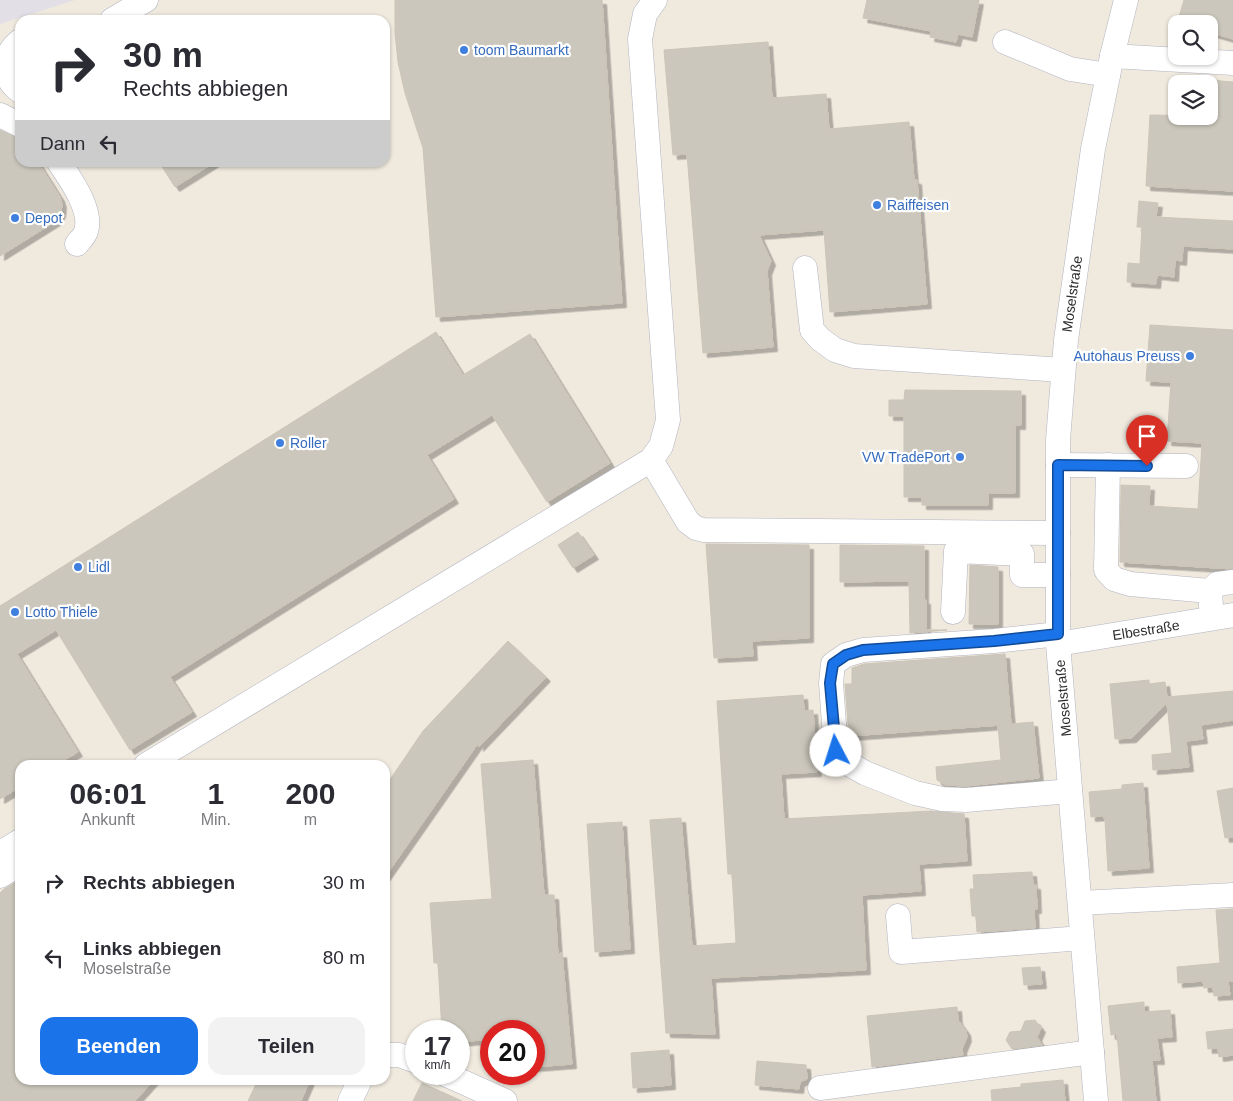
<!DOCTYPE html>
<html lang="de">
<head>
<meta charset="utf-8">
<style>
	body { margin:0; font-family:Arial,sans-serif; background:#f2f2f3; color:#2b2b33; height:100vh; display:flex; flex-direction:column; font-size:19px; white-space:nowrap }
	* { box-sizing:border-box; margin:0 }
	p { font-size:16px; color:#7c7c81 }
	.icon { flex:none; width:28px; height:28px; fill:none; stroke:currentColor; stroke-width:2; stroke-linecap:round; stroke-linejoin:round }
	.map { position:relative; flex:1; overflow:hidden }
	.details { position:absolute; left:15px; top:760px; width:375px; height:325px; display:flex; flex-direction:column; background:#fff; border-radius:15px; box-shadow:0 1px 4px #0004 }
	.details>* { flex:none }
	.top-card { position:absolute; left:15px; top:15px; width:375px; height:152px; border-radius:15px; box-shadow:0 1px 4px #0004; background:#fff; color:#2b2b33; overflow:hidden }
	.fabs { position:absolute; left:1168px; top:15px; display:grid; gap:10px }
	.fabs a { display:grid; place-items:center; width:50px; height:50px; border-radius:10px; background:#fff; box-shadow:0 1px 4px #0004; font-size:25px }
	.speed { position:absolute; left:405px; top:1020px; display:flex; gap:10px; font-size:25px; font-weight:700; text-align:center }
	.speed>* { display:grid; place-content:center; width:65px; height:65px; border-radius:50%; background:#fff; box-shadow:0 1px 4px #0004; line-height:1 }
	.speed small { font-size:12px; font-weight:400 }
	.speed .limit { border:8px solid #d22; background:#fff; color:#111 }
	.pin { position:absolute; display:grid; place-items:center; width:42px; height:42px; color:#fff; margin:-51px -21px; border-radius:50% 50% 50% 0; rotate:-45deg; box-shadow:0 0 5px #0007 }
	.pin .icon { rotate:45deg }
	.me { position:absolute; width:55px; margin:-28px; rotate:355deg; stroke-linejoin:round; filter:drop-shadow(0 0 4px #0008) }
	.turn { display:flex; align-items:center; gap:18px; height:105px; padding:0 25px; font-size:22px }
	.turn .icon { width:65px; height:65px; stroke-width:2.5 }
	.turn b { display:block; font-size:35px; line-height:42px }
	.then { display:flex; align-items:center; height:48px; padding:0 25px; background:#0003; gap:10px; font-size:19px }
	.eta { display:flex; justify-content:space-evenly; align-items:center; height:85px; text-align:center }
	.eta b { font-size:30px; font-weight:800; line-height:35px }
	.primary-button { display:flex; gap:10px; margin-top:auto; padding:10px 25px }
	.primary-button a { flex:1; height:58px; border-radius:15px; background:#1a73e8; color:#fff; font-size:20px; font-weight:800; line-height:58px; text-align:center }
	.primary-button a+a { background:#f2f2f3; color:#2b2b33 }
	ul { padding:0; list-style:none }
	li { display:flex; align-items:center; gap:15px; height:75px; padding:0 25px }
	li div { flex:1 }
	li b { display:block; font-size:19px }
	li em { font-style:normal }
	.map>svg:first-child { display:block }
	.industrial { fill:#e2dfe7 }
	.building { fill:#cbc7bc; stroke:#cbc5b7; filter:url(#shadow) }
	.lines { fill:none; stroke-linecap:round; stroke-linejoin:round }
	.minor-casing { stroke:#b2b3c1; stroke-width:25 }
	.minor { stroke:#fff; stroke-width:24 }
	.route-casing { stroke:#114b97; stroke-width:12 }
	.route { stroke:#1a73e8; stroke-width:9 }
	.shop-dot { fill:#3f7fe0; stroke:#fff; stroke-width:2 }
	.labels { text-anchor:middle; stroke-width:4.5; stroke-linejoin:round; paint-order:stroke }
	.shop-label { font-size:14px; fill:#366cbe; stroke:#fff; text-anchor:start }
	.street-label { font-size:14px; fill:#2d2d2d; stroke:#fff }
</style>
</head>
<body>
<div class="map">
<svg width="1233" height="1101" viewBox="0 0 1233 1101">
	<defs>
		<filter id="shadow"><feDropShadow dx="4.5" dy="4.5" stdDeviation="0" flood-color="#0004"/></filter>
	</defs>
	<rect width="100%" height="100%" fill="#efe9de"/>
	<path class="industrial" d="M 0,0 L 75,0 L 0,24 Z"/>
	<g class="building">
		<path d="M 395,0 L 602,0 L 622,303 L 436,317 L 423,148 L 405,93 L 398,62 L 395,33 Z"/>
		<path d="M 867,0 L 979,0 L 972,37 L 958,34 L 956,42 L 930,37 L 931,31 L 863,18 Z"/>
		<path d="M 1184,0 L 1233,0 L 1233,39 L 1209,32 L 1209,24 L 1177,24 Z"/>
		<path d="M 768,42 L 772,98 L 826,94 L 829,129 L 909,122 L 914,180 L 917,180 L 927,304 L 830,312 L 824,230 L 759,235 L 771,261 L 767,271 L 773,347 L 703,353 L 687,154 L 673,155 L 664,50 Z"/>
		<path d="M 1209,80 L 1233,82 L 1233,191 L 1146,186 L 1150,115 L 1209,116 Z"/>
		<path d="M 0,130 L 20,139 L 20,162 L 38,162 L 60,197 L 62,204 L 61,213 L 56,221 L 0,256 Z"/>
		<path d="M 159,162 L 215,162 L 175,187 Z"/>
		<path d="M 1139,201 L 1158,203 L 1156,217 L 1233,221 L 1233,249 L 1183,246 L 1182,261 L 1175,260 L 1174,277 L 1157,275 L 1156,284 L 1127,282 L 1128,263 L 1140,264 L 1142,227 L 1137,227 Z"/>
		<path d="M 1150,325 L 1233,330 L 1233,569 L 1120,562 L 1121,485 L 1150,486 L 1149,506 L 1198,509 L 1202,443 L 1167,441 L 1171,382 L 1146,381 Z"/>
		<path d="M 436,332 L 463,375 L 530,334 L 610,463 L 547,502 L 492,415 L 427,455 L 454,499 L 170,677 L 192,712 L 130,750 L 56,630 L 17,654 L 78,752 L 56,765 L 20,765 L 20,787 L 0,799 L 0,606 Z"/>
		<path d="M 905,390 L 1021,391 L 1021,425 L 1015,425 L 1015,493 L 988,493 L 988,505 L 922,505 L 922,497 L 904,497 L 904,416 L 889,416 L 889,400 L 904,400 Z"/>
		<path d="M 578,532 L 594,555 L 573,568 L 558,545 Z"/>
		<path d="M 706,544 L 809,545 L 809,638 L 752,641 L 753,656 L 714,658 Z"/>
		<path d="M 840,545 L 924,546 L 924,600 L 926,600 L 926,630 L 947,630 L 910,633 L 909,581 L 840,582 Z"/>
		<path d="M 970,565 L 998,567 L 998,624 L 969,624 Z"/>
		<path d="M 508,641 L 546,677 L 479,747 L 479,742 L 385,877 L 385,787 L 423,731 Z"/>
		<path d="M 1005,654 L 1011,724 L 1033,722 L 1039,778 L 966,786 L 946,785 L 937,780 L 936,767 L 1001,760 L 998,725 L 1001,725 L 849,736 L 845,684 L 852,684 L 852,668 L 864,664 Z"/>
		<path d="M 1149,680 L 1149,684 L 1165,682 L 1167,697 L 1233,691 L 1233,720 L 1201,725 L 1203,739 L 1186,741 L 1189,767 L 1153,770 L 1152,755 L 1172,753 L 1167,703 L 1132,738 L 1115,739 L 1110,684 Z"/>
		<path d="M 803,695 L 804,711 L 813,710 L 817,772 L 781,774 L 784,819 L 931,811 L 964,814 L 967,861 L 919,864 L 921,891 L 862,895 L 866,970 L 711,978 L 715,1034 L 666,1033 L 650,820 L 681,818 L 692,946 L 736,943 L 732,874 L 728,874 L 717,701 Z"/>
		<path d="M 533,760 L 544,895 L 554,895 L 558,954 L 562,953 L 572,1064 L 534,1067 L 534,1031 L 491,1031 L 491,1039 L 459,1042 L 459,1031 L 442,1031 L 438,963 L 434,963 L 430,903 L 492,899 L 481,764 Z"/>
		<path d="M 1143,783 L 1149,868 L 1108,871 L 1105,820 L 1103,816 L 1091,817 L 1089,792 L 1122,789 L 1122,785 Z"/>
		<path d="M 1233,788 L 1233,837 L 1225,838 L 1217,791 Z"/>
		<path d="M 622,822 L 630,949 L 595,952 L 587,824 Z"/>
		<path d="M 1032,872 L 1033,885 L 1036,885 L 1037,909 L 1034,909 L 1035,928 L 977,932 L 976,916 L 972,916 L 970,889 L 974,889 L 973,875 Z"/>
		<path d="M 20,880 L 20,1080 L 154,1080 L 135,1101 L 0,1101 L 0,893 L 4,889 Z"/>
		<path d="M 1233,909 L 1233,981 L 1228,981 L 1230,995 L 1214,996 L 1213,987 L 1204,988 L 1203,981 L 1178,983 L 1177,967 L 1220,963 L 1216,910 Z"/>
		<path d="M 1040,967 L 1042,984 L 1024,985 L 1022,968 Z"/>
		<path d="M 1144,1002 L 1144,1012 L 1170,1010 L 1172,1037 L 1157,1038 L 1160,1060 L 1152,1060 L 1156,1101 L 1123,1101 L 1117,1034 L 1111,1035 L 1108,1006 Z"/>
		<path d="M 957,1007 L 958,1020 L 966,1031 L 967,1037 L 962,1049 L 963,1055 L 872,1067 L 867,1016 Z"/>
		<path d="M 1035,1020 L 1041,1028 L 1037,1037 L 1042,1045 L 1012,1049 L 1006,1040 L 1010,1032 L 1021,1031 L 1025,1021 Z"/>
		<path d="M 1233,1029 L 1233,1055 L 1219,1057 L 1218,1048 L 1208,1049 L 1206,1032 Z"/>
		<path d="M 669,1050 L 671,1085 L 633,1088 L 631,1053 Z"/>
		<path d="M 757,1061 L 806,1065 L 807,1079 L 800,1082 L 799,1089 L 755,1085 Z"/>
		<path d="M 258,1080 L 310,1080 L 301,1101 L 248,1101 Z"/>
		<path d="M 1063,1080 L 1065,1101 L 992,1101 L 991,1090 L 1021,1087 L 1021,1084 Z"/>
		<path d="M 422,1083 L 462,1101 L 413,1101 Z"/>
	</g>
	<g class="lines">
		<g class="minor-casing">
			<g id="minor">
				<path d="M 112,20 L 146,0"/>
				<path d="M 20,41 C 3,54 1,78 20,91"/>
				<path d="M 1005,42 L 1070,69 L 1108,75"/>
				<path d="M 1112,56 L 1233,63"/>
				<path d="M 0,115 L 20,125"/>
				<path d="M 59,162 C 70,179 93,210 86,231 C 85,236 79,241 77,244"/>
				<path d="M 805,268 L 812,330 L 820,339 L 835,350 L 854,356 L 1063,370"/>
				<path d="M 651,460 L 688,522 L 696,528 L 703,530 L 1058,533"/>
				<path d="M 1058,465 L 1186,466"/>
				<path d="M 1108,465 L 1106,570 L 1114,579 L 1130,584 L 1210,591"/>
				<path d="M 1211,606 L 1210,591 L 1217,584 L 1233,582"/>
				<path d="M 953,612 L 956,551 L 1022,554 L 1022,575 L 1058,575"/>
				<path d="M 1058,634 L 994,641 L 863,650 L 846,655 L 833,664 L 831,683 L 836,751 L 842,760 L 865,773 L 915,793 L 942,799 L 966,800 L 1070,791"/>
				<path d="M 1058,644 L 1233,615"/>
				<path d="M 146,765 L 651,460 L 661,446 L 668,420 L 640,39 L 645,14 L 655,0"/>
				<path d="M 0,853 L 20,841"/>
				<path d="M 0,876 L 20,864"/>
				<path d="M 1080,903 L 1233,895"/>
				<path d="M 898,916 L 901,952 L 1082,938"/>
				<path d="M 385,1055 L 399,1055 L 416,1061"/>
				<path d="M 445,1074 L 505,1101"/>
				<path d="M 820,1088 L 1092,1052"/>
				<path d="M 350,1101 L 360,1080"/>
				<path d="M 1096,1101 L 1058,644 L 1058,440 L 1066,340 L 1093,149 L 1112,56 L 1126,0"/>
			</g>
		</g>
		<use href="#minor" class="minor"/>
	</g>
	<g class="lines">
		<g class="route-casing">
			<path id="route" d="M 836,751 L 830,683 L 833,664 L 846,655 L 863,650 L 994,641 L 1058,634 L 1058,465 L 1147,466"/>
		</g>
		<use href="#route" class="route"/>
	</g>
	<g class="shop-dot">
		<circle cx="464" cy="50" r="5"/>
		<circle cx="877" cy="205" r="5"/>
		<circle cx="15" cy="218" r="5"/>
		<circle cx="1190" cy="356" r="5"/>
		<circle cx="280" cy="443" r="5"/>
		<circle cx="960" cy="457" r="5"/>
		<circle cx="78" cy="567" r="5"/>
		<circle cx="15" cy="612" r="5"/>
	</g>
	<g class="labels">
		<g class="shop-label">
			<text x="474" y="55">toom Baumarkt</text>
			<text x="887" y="210">Raiffeisen</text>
			<text x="25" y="223">Depot</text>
			<text x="1180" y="361" text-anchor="end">Autohaus Preuss</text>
			<text x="290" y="448">Roller</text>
			<text x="950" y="462" text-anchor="end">VW TradePort</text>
			<text x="88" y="572">Lidl</text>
			<text x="25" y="617">Lotto Thiele</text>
		</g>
		<g class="street-label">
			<text transform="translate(1072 294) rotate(-82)" y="5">Moselstraße</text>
			<text transform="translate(1146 630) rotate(-9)" y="5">Elbestraße</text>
			<text transform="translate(1063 698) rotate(-95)" y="5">Moselstraße</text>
		</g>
	</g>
</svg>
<div class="fabs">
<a><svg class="icon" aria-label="search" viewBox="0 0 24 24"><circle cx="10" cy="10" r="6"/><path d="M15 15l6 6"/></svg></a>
<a><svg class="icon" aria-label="layers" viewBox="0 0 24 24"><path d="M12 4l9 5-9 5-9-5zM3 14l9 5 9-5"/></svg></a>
</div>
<div class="speed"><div>17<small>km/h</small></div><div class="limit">20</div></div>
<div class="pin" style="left:1147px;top:466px;background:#d93025"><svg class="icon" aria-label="arrive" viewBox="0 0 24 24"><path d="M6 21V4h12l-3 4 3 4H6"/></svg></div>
<svg class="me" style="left:836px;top:751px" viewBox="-20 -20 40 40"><circle r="19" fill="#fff"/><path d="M0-13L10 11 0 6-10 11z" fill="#1a73e8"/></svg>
<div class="top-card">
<div class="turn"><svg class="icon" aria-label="right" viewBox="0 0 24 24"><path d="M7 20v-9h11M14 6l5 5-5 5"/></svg><div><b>30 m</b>Rechts abbiegen</div></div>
<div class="then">Dann<svg class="icon" aria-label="left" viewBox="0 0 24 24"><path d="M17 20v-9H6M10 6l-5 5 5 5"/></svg></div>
</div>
<section class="details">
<div class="eta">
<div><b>06:01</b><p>Ankunft</p></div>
<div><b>1</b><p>Min.</p></div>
<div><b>200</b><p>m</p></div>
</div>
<ul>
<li><svg class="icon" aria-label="right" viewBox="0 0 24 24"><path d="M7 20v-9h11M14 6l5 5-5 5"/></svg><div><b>Rechts abbiegen</b></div><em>30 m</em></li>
<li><svg class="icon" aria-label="left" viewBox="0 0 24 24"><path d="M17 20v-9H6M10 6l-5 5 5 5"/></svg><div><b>Links abbiegen</b><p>Moselstraße</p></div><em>80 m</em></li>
</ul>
<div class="primary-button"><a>Beenden</a><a>Teilen</a></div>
</section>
</div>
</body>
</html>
